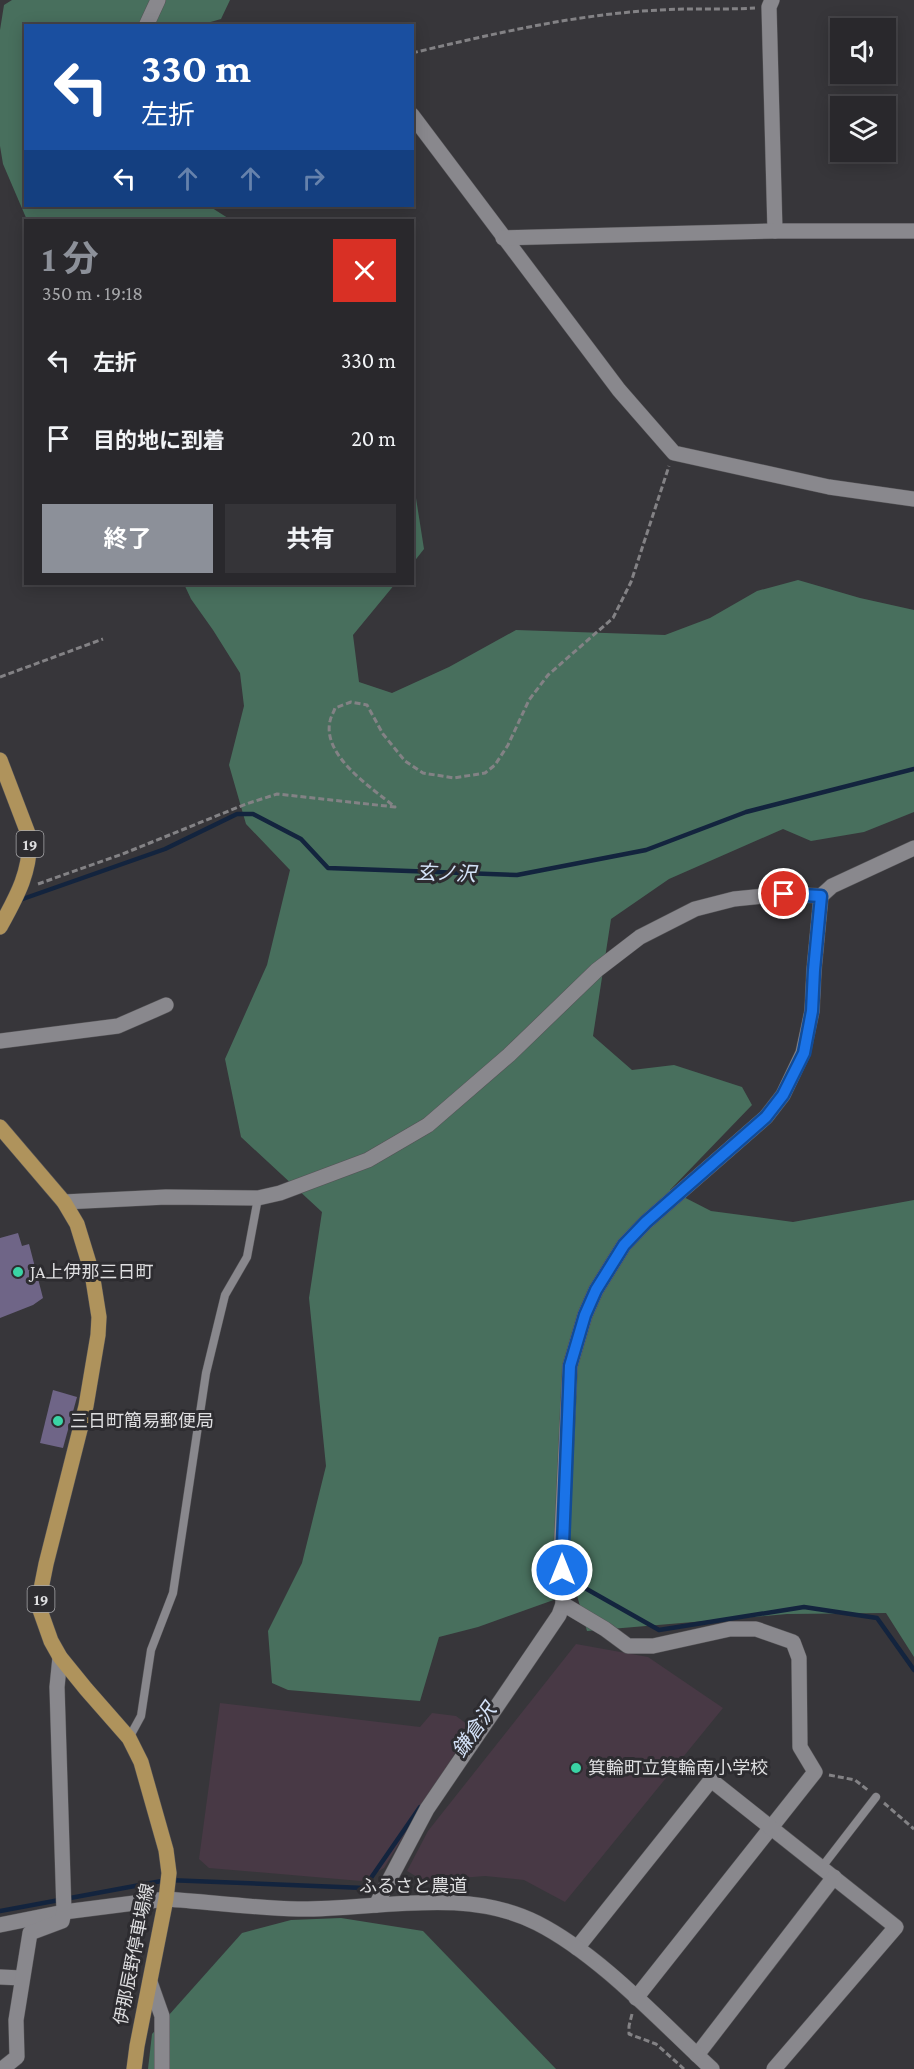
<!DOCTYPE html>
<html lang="ja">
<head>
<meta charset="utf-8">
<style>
	body { margin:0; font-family:"Crimson Pro","Noto Sans JP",serif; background:#353438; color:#f1f3f6; height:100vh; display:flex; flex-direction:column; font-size:22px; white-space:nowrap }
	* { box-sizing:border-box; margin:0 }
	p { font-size:20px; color:#a5a6a9 }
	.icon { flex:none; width:33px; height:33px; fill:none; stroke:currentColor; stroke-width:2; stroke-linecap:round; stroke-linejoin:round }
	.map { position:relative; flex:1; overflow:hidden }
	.panel { position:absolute; left:24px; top:219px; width:390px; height:366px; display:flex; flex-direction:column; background:#29282c; border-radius:0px; box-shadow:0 3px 15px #0003,0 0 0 2px #454448 }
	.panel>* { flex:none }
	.banner { position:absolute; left:24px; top:24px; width:390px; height:183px; border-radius:0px; box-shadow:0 3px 15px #0003,0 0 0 2px #454448; background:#1a4fa0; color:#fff; overflow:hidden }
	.tools { position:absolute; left:830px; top:18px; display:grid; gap:12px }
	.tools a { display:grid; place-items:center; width:66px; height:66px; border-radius:0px; background:#29282c; box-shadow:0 3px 15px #0003,0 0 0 2px #454448; font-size:30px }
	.pin { position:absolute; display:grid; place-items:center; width:51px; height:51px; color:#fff; margin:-26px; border:3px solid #fff; border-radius:50%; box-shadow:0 2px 6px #0007 }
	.me { position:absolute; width:66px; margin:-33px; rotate:0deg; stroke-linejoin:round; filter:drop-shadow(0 0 4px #0008) }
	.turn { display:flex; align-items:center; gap:21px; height:126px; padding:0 18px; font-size:27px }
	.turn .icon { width:78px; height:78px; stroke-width:2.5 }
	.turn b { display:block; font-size:42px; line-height:51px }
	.lanes { display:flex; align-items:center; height:57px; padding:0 18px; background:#0003; justify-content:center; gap:30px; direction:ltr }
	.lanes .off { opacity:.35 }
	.round { display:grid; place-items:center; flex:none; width:63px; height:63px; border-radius:0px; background:#353438 }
	.overview { display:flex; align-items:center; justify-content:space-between; height:102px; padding:0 18px }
	h1 { font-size:36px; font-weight:700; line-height:45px; color:#8c9099 }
	.cta { display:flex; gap:12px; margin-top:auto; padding:12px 18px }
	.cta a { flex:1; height:69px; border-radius:0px; background:#8c9099; color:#fff; font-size:24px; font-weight:700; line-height:69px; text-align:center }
	.cta a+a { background:#353438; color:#f1f3f6 }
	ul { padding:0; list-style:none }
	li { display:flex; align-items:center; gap:18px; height:78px; padding:0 18px }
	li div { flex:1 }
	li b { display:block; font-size:22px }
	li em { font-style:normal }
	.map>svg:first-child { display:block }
	.education { fill:#483945 }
	.forest { fill:#486f5d }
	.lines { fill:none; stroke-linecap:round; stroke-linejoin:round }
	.stream { stroke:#13243e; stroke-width:4.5 }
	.building { fill:#6f6587 }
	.service-casing { stroke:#545356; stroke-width:9 }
	.minor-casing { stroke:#545356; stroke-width:16 }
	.tertiary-casing { stroke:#545356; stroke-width:16 }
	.primary-casing { stroke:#545356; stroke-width:16 }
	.path { stroke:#838285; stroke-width:3; stroke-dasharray:6 3; stroke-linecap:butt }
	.service { stroke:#89888d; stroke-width:8 }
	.minor { stroke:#89888d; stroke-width:15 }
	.tertiary { stroke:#89888d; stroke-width:15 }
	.primary { stroke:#af935c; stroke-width:15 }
	.route-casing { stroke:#114b97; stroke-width:15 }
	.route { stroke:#1a73e8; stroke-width:10 }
	.poi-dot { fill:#3ad4a5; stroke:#2d2c30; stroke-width:2 }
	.labels { text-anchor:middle; stroke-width:6; stroke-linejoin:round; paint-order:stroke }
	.shield { fill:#2d2c30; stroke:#a9a9ab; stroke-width:1.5 }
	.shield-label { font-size:16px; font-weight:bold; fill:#dedee0 }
	.poi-label { font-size:18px; fill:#dedee0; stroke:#2d2c30; text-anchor:start }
	.street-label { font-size:18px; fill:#dedee0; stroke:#2d2c30 }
	.water-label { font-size:20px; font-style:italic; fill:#d4e2f8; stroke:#2d2c30 }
</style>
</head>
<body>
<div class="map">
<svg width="914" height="2069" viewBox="0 0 914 2069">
	<rect width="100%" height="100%" fill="#37363a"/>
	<g class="education">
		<path d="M 576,1644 L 648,1657 L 723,1708 L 565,1902 L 524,1880 L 485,1876 L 424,1881 L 407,1871 L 428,1831 Z"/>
		<path d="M 220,1703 L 420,1727 L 432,1713 L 456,1716 L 471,1727 L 384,1868 L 361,1881 L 209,1868 L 199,1859 Z"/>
	</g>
	<g class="forest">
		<path d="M 12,0 L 230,0 L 221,19 L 200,25 L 26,26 L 26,206 L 209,206 L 231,220 L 27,220 L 3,164 L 0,146 L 0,30 L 4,5 Z"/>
		<path d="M 413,479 L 424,549 L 413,563 L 412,563 Z"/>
		<path d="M 798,580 L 860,598 L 914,610 L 914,812 L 864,832 L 811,841 L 783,829 L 669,879 L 611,919 L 593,1036 L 632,1070 L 674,1065 L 742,1087 L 752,1105 L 670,1190 L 711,1211 L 793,1222 L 914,1200 L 914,1657 L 886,1613 L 787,1614 L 587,1631 L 576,1592 L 478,1627 L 439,1637 L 420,1701 L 288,1690 L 272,1683 L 268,1631 L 302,1563 L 326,1466 L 309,1298 L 322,1212 L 241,1137 L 225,1059 L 267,965 L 290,870 L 246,824 L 229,765 L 244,706 L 240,673 L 213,630 L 191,599 L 184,584 L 395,584 L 353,635 L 359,682 L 392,693 L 449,667 L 516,630 L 665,635 L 710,618 L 757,591 Z"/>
		<path d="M 341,1918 L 423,1931 L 556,2069 L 148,2069 L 152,2034 L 242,1933 L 291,1920 Z"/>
	</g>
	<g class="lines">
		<g class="stream">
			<path d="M 17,901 L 165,849 L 237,814 L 253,814 L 301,839 L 328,868 L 517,875 L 646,850 L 746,812 L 914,769"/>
			<path d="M 567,1596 L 576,1583 L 659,1630 L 804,1607 L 877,1618 L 914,1670"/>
			<path d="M 0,1911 L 167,1880 L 364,1888 L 420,1807"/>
		</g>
	</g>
	<g class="building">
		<path d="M 18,1233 L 22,1246 L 29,1244 L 43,1298 L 33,1305 L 0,1318 L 0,1238 Z"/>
		<path d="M 53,1390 L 77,1397 L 63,1448 L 40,1443 Z"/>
	</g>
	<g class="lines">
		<g class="service-casing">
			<g id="service">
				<path d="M 129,1738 L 141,1716 L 151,1650 L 173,1593 L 206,1373 L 225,1295 L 247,1257 L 258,1198"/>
				<path d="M 822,1867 L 876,1797"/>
			</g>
		</g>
		<g class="minor-casing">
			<g id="minor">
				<path d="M 772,0 L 769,7 L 775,231"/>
				<path d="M 146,26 L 158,0"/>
				<path d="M 412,115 L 619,390 L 674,453 L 829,487 L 914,499"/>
				<path d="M 503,238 L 775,231 L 914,231"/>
				<path d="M 0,1041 L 118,1026 L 166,1005"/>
				<path d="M 64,1202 L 166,1197 L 258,1198 L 280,1193 L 368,1160 L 428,1125 L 509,1055 L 597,970 L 640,937 L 695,909 L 734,899 L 784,894 L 821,896"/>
				<path d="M 563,1604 L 605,1629 L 628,1646 L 653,1646 L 730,1629 L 756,1629 L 793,1642 L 799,1658 L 800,1747 L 815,1772 L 636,1998"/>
				<path d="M 376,1905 L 427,1809 L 559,1615 L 563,1604 L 561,1554 L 570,1366 L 585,1315 L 596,1290 L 624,1245 L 646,1222 L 766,1117 L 783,1095 L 803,1053 L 812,1011 L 814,970 L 821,896 L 832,886 L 914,848"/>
				<path d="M 0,1925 L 64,1912 L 166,1899"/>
				<path d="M 577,1948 L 711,1780 L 896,1927 L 774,2069"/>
				<path d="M 0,1977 L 22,1978"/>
				<path d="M 150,1982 L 162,2016 L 162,2069"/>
				<path d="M 697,2055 L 834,1877"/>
				<path d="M 2,2069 L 17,2057 L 16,2020 L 30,1933 L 62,1921 L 64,1912 L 57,1687 L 60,1657"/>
			</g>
		</g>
		<g class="tertiary-casing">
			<path id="tertiary" d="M 166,1899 C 210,1902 255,1908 298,1909 C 376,1910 464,1886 537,1923 C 600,1955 660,2021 712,2069"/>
		</g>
		<g class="primary-casing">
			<g id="primary">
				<path d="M 0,760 L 29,836 C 32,870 16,898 0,927"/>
				<path d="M 0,1127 L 64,1202 L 77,1224 L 92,1273 L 99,1317 L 98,1335 L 86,1406 L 46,1564 L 41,1589 L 40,1610 L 51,1641 L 60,1657 L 86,1689 L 129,1738 L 141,1762 L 166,1850 L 169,1873 L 166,1899 L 137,2046 L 134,2069"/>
			</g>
		</g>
		<g class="path">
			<path d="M 412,53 C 493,34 576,14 660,10 C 692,8 723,10 755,8"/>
			<path d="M 0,677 L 103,639"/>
			<path d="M 38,884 L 125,853 L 246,804 L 277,794 L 395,807 C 372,788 322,756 330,721 C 331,716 334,712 335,708 L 351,702 L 367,705 L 383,734 L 405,761 L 423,773 L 454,778 L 485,773 L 495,765 L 508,745 L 529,700 L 548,675 L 613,618 L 631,582 L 669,466"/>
			<path d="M 829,1775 L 855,1780 L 869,1791"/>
			<path d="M 884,1803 L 914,1829"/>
			<path d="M 632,2014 L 629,2026 L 629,2034 L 656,2044 L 684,2069"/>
		</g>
		<use href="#service" class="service"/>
		<use href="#minor" class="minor"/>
		<use href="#tertiary" class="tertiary"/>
		<use href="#primary" class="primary"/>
	</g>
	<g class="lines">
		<g class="route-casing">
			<path id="route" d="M 562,1570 L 570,1366 L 585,1315 L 596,1290 L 624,1245 L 646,1222 L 766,1117 L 783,1095 L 804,1053 L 812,1011 L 814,970 L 821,896 L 784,894"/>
		</g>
		<use href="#route" class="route"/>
	</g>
	<g class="poi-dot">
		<circle cx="18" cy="1272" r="6"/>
		<circle cx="58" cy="1421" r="6"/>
		<circle cx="576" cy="1768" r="6"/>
	</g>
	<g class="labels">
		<g class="shield">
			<rect x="16.5" y="831" width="27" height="26" rx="4.5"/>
			<rect x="27.5" y="1586" width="27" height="26" rx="4.5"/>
		</g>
		<g class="shield-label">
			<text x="30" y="850">19</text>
			<text x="41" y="1605">19</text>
		</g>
		<g class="poi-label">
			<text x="30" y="1278">JA上伊那三日町</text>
			<text x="70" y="1427">三日町簡易郵便局</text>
			<text x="588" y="1774">箕輪町立箕輪南小学校</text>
		</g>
		<g class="street-label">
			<text x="413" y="1892">ふるさと農道</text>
			<text transform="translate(134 1954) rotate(-79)" y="6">伊那辰野停車場線</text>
		</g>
		<g class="water-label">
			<text transform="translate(446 873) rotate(2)" y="7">玄ノ沢</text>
			<text transform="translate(474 1730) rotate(-55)" y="7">鎌倉沢</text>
		</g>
	</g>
</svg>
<div class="tools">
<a><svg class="icon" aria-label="sound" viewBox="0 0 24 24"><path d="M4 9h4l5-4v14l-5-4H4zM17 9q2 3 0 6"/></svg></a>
<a><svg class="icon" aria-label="layers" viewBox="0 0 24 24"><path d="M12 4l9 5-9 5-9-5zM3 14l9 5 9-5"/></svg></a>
</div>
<div class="pin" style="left:784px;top:894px;background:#d93025"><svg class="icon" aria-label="arrive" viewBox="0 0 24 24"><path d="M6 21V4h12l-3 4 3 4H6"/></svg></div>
<svg class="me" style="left:562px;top:1570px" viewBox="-20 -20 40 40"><circle r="17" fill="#1a73e8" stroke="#fff" stroke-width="3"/><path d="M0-11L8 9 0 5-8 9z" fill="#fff"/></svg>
<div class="banner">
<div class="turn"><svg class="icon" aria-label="left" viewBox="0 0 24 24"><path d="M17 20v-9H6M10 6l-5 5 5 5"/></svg><div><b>330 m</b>左折</div></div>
<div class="lanes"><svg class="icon" aria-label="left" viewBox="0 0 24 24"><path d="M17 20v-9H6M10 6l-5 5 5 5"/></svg><svg class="icon off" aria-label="ahead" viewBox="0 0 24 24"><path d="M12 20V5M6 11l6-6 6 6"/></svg><svg class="icon off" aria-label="ahead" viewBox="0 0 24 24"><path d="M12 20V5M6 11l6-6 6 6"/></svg><svg class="icon off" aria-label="right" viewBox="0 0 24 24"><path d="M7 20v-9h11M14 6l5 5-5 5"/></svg></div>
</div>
<section class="panel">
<div class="overview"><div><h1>1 分</h1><p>350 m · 19:18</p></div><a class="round" style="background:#d93025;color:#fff"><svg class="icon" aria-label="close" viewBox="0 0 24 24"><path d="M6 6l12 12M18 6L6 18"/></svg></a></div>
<ul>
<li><svg class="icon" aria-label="left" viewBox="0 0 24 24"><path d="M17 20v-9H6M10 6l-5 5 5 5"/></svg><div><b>左折</b></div><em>330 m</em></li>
<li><svg class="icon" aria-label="arrive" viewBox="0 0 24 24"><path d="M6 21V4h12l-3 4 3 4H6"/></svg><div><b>目的地に到着</b></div><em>20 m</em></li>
</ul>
<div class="cta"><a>終了</a><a>共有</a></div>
</section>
</div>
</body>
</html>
